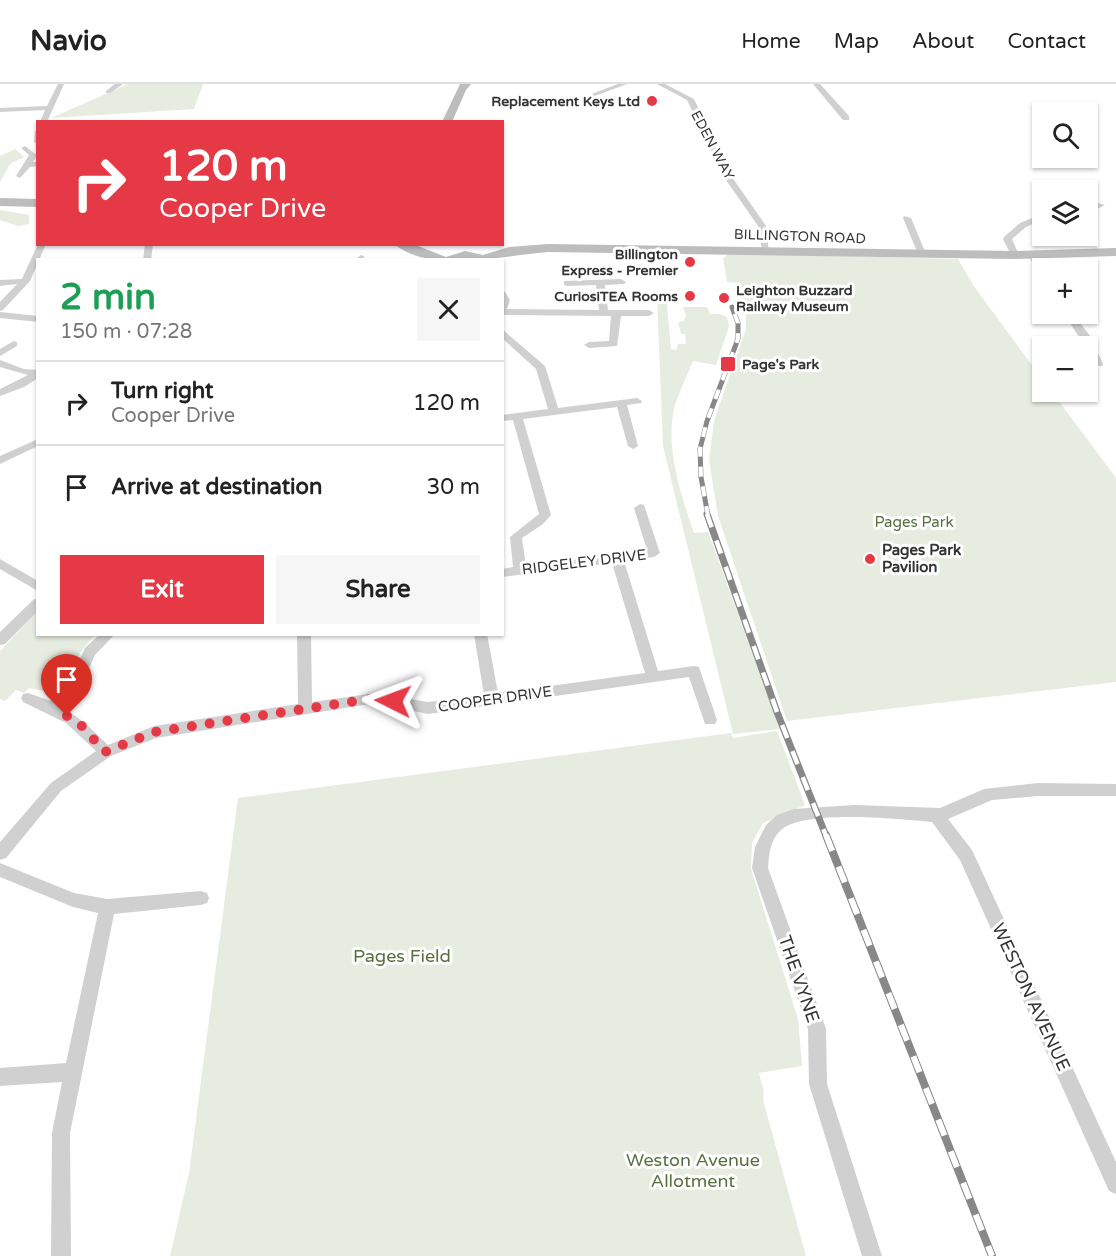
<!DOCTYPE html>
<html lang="en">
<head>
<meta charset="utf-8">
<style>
	body { margin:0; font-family:"Varela Round",sans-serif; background:#f6f6f6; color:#222; height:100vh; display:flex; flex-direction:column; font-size:22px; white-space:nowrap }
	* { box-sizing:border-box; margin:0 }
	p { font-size:20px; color:#767676 }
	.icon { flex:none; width:33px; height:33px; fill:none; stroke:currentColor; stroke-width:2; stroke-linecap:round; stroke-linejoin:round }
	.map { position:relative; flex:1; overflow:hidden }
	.details { position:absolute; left:36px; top:174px; width:468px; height:378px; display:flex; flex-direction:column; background:#fff; border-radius:0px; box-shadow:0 2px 4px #0004 }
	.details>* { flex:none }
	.banner { position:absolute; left:36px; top:36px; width:468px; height:126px; border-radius:0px; box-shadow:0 2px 4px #0004; background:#e63946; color:#fff; overflow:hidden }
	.tools { position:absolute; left:1032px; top:18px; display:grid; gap:12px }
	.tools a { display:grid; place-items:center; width:66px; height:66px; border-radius:0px; background:#fff; box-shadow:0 2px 4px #0004; font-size:30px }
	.pin { position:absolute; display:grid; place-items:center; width:51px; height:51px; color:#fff; margin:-62px -26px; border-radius:50% 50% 50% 0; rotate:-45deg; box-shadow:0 0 6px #0007 }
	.pin .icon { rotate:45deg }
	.me { position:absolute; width:66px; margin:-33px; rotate:273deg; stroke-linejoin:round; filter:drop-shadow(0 0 4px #0008) }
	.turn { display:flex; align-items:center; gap:21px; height:126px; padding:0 24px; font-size:27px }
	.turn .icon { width:78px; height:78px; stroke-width:2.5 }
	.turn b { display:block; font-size:42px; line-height:51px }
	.round { display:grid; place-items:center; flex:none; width:63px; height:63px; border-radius:0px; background:#f6f6f6 }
	.overview { display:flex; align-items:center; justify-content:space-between; height:102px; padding:0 24px }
	h1 { font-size:36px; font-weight:700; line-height:45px; color:#1e9e55 }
	.action { display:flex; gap:12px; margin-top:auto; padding:12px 24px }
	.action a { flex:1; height:69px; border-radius:0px; background:#e63946; color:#fff; font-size:24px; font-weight:700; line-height:69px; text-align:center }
	.action a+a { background:#f6f6f6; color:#222 }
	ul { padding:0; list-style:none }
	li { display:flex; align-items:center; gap:18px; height:84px; padding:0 24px; border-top:2px solid #e0e0e0 }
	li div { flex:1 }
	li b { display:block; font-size:22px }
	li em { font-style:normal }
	header { display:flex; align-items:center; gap:36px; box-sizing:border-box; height:84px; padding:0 30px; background:#fff; border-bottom:2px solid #e0e0e0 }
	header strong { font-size:28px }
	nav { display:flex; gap:33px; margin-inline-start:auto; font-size:21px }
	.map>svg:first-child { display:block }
	.green { fill:#e6ecdf }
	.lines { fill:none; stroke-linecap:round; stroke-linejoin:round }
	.street { fill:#d0d0d0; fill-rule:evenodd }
	.secondary { fill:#bdbdbd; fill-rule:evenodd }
	.rail-far2-casing { stroke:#888; stroke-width:5 }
	.rail-far1-casing { stroke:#888; stroke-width:7 }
	.rail-casing { stroke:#888; stroke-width:8 }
	.rail-far2 { stroke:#fff; stroke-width:4; stroke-dasharray:10; stroke-linecap:butt }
	.rail-far1 { stroke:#fff; stroke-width:4.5; stroke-dasharray:14; stroke-linecap:butt }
	.rail { stroke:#fff; stroke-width:6; stroke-dasharray:17; stroke-linecap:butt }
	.route { stroke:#e63946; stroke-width:10; stroke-dasharray:0 18 }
	.poi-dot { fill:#e63946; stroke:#fff; stroke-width:2 }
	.labels { text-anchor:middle; stroke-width:6; stroke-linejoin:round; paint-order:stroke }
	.far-poi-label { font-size:14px; font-weight:bold; fill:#333; stroke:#fff; text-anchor:end }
	.far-street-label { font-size:14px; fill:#333; stroke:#fff }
	.park-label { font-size:15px; fill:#56703f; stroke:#fff }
	.poi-label { font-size:15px; font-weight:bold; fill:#333; stroke:#fff; text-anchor:start }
	.street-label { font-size:15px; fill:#333; stroke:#fff }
	.near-park-label { font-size:18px; fill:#56703f; stroke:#fff }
	.near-street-label { font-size:18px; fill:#333; stroke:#fff }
</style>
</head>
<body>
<header>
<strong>Navio</strong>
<nav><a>Home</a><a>Map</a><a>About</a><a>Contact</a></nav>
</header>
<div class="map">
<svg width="1116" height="1172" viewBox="0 0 1116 1172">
	<rect width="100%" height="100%" fill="#fff"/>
	<g class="green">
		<path d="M 128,0 L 203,0 L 194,25 L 51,34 Z"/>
		<path d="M 15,65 L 24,73 L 10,80 L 0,98 L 0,72 Z"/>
		<path d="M 0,126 L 29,131 L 29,140 L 18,142 L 0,136 Z"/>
		<path d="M 730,169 L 958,175 L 973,201 L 1042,295 L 1042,308 L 1052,308 L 1116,394 L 1116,598 L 787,637 L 718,432 L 709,376 L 714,337 L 746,245 L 746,228 L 740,199 L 727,198 L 723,174 Z"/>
		<path d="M 657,212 L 666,212 L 671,265 L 676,266 L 678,260 L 686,260 L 685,250 L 681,250 L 678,238 L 684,237 L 686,231 L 683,223 L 707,223 L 710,230 L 720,230 L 727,233 L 729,243 L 716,281 L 693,277 C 687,292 680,306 675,321 C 664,362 681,411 694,449 L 708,448 L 780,645 L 733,650 L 663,362 Z"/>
		<path d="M 37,528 L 38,550 L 96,551 C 76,567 72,593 52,609 L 29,604 L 24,609 L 16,606 L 5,617 L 0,615 L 0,567 Z"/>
		<path d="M 777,647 L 805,721 L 763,739 L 752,759 L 751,785 L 798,935 L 802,982 L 759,989 L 764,1008 L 763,1016 L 806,1172 L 170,1172 L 189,1089 L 238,714 L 731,649 L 733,654 Z"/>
	</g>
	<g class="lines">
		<g class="street">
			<path d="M 58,0 L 64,0 L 47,38 L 40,38 L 45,26 L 0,28 L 0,24 L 47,22 Z"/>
			<path d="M 115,0 L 123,0 L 110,9 L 106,9 L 106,7 Z"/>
			<path d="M 618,0 L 627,0 L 576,19 L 570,18 Z"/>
			<path d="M 657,0 L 665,0 L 694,15 L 732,93 L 766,142 L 769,168 L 762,166 L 758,142 L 724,93 L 687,16 Z"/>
			<path d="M 813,0 L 820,0 L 849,32 L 849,36 L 843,36 Z"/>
			<path d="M 35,47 L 38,47 L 38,60 L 34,58 Z"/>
			<path d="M 25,62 L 37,71 L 33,78 L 38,78 L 38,82 L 30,83 L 20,94 L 16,92 L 29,71 L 21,64 Z"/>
			<path d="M 1098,119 L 1105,121 L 1088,129 L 1088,124 Z"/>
			<path d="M 1042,130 L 1042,136 L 1026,143 L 1012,155 L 1019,171 L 1012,173 L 1003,155 L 1004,153 L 1020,139 Z"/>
			<path d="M 904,132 L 911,134 L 926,170 L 925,172 L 918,170 L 903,134 Z"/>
			<path d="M 38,160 L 46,160 L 30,197 L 3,226 L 0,227 L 0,218 L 17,200 L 0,202 L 0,196 L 22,195 Z"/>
			<path d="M 145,160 L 153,160 L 151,176 L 143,176 Z"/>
			<path d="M 1032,168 L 1035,169 L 1044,184 L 1042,192 L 1039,191 L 1028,171 Z"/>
			<path d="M 361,171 L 364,172 L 364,176 L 355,176 Z"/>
			<path d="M 621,195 L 626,198 L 624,200 L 605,201 L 608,226 L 649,226 L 654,229 L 649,232 L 621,232 L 617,262 L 589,264 L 584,261 L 589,258 L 609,257 L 611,232 L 502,231 L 502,207 L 505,208 L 510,216 L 507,225 L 599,226 L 596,201 L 567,202 L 564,201 L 564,197 Z"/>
			<path d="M 0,228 L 38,232 L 38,238 L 0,234 Z"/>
			<path d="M 1064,230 L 1073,230 L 1091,253 L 1103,280 L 1102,282 L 1094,282 L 1088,262 L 1085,262 Z"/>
			<path d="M 502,245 L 545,282 L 558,324 L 637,314 L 642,317 L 641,319 L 627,321 L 638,362 L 633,365 L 628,362 L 617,323 L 523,335 L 551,431 L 543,440 L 522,454 L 526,482 L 647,466 L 634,424 L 640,420 L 644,421 L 660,469 L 654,473 L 624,477 L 658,587 L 694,582 L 699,583 L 717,636 L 715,640 L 705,640 L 689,593 L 428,630 L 376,619 L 156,654 L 111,672 L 61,707 L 6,774 L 0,776 L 0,758 L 51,699 L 96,667 L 66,639 L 23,618 L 21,614 L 23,610 L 28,609 L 51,617 L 70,597 L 85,564 L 100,550 L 115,550 L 95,571 L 80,604 L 62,623 L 84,638 L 108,661 L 154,642 L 298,620 L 297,550 L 311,550 L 312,618 L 376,609 L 428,618 L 484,611 L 474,550 L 487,550 L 498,609 L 645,589 L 612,479 L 502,493 L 502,485 L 513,483 L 510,453 L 539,430 L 513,336 L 502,337 L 502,331 L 548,325 L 536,285 L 502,254 Z"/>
			<path d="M 14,257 L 17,258 L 17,262 L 0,272 L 0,265 Z"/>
			<path d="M 0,276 L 24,285 L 38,286 L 38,294 L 24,303 L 0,312 L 0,305 L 28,291 L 0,283 Z"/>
			<path d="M 38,355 L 38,362 L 0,380 L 0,372 Z"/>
			<path d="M 0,475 L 38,497 L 38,507 L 0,485 Z"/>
			<path d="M 38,514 L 38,527 L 5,560 L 0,561 L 0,548 L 33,516 Z"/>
			<path d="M 1038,699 L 1116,700 L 1116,712 L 1038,712 L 992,716 L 948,735 L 972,766 L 1116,1078 L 1116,1110 L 1109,1107 L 960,776 L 932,738 C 900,735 804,725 781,746 C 770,756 769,770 768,784 L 826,945 L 827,1000 L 882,1172 L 862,1172 L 809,1000 L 808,945 L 752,784 L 755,763 L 766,741 L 777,731 L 794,725 L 854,721 L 940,724 L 984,705 Z"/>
			<path d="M 0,779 L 74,809 L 107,815 L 201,807 L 207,809 L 209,814 L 207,819 L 201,821 L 114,830 L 70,1049 L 71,1172 L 51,1172 L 52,1049 L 62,998 L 0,1002 L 0,984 L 66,979 L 98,829 L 73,823 L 0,793 Z"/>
		</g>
		<g class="secondary">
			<path d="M 460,0 L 471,0 L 466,6 L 452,38 L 442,38 Z"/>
			<path d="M 0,114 L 38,115 L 38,123 L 0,122 Z"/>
			<path d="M 394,160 L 413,160 L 446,173 L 465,167 L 483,171 L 509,163 L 548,160 L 1015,167 L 1116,164 L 1116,172 L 1015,175 L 548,168 C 506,171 429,190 394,160 Z"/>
		</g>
		<g class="rail-far2-casing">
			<path id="rail-far2" d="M 708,432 L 701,393 L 700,365 L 707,337 L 738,255 L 738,239 L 732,223"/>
		</g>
		<g class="rail-far1-casing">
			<path id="rail-far1" d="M 707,430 L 777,628 L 826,752"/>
		</g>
		<g class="rail-casing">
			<path id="rail" d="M 826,751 L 992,1172"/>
		</g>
		<use href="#rail-far2" class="rail-far2"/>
		<use href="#rail-far1" class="rail-far1"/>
		<use href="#rail" class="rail"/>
	</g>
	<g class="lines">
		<path class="route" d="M 67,632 L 80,640 L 105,668 L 154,648 L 376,614 L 393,617"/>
	</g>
	<g class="poi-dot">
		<circle cx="652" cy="17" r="6"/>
		<circle cx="690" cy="178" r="6"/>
		<circle cx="690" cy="212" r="6"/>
		<circle cx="724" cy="214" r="6"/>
		<rect x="720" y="272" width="16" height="16" rx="3"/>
		<circle cx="870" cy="475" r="6"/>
	</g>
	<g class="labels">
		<g class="far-poi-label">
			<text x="640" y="22">Replacement Keys Ltd</text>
			<text x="678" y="175">Billington<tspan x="678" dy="16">Express - Premier</tspan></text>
			<text x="736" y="211" text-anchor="start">Leighton Buzzard<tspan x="736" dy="16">Railway Museum</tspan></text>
			<text x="678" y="217">CuriosiTEA Rooms</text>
			<text x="742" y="285" text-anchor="start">Page's Park</text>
		</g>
		<g class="far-street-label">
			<text transform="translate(713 61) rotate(62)" y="5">EDEN WAY</text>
			<text transform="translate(800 152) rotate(2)" y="5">BILLINGTON ROAD</text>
		</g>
		<g class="park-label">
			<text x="914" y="443">Pages Park</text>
		</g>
		<g class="poi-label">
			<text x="882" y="471">Pages Park<tspan x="882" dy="17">Pavilion</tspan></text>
		</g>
		<g class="street-label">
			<text transform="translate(584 478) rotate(-7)" y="5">RIDGELEY DRIVE</text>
			<text transform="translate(495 615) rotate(-8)" y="5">COOPER DRIVE</text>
		</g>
		<g class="near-park-label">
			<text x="402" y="878">Pages Field</text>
			<text x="693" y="1082">Weston Avenue<tspan x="693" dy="21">Allotment</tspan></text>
		</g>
		<g class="near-street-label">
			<text transform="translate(799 895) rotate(71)" y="6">THE VYNE</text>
			<text transform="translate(1031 913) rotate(65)" y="6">WESTON AVENUE</text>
		</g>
	</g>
</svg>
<div class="tools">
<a><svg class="icon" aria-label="search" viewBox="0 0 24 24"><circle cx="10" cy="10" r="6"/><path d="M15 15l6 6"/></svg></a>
<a><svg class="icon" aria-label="layers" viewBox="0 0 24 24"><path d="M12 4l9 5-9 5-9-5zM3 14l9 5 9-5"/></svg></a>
<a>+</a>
<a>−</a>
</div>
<div class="pin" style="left:67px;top:632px;background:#d93025"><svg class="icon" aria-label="arrive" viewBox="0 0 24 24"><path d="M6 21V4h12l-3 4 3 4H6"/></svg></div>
<svg class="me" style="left:393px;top:617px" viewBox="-20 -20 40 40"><path d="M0-17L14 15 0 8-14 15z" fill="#e63946" stroke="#fff" stroke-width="4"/></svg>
<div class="banner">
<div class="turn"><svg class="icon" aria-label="right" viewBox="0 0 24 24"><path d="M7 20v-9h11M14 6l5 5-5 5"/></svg><div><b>120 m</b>Cooper Drive</div></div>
</div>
<section class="details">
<div class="overview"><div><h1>2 min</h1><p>150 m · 07:28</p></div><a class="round"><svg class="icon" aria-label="close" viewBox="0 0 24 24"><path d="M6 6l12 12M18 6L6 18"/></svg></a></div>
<ul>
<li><svg class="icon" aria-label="right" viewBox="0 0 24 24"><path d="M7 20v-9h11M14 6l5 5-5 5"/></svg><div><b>Turn right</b><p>Cooper Drive</p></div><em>120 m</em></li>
<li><svg class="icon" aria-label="arrive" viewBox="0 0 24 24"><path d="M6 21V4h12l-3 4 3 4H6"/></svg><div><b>Arrive at destination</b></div><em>30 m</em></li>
</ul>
<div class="action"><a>Exit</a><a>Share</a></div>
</section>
</div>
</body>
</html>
